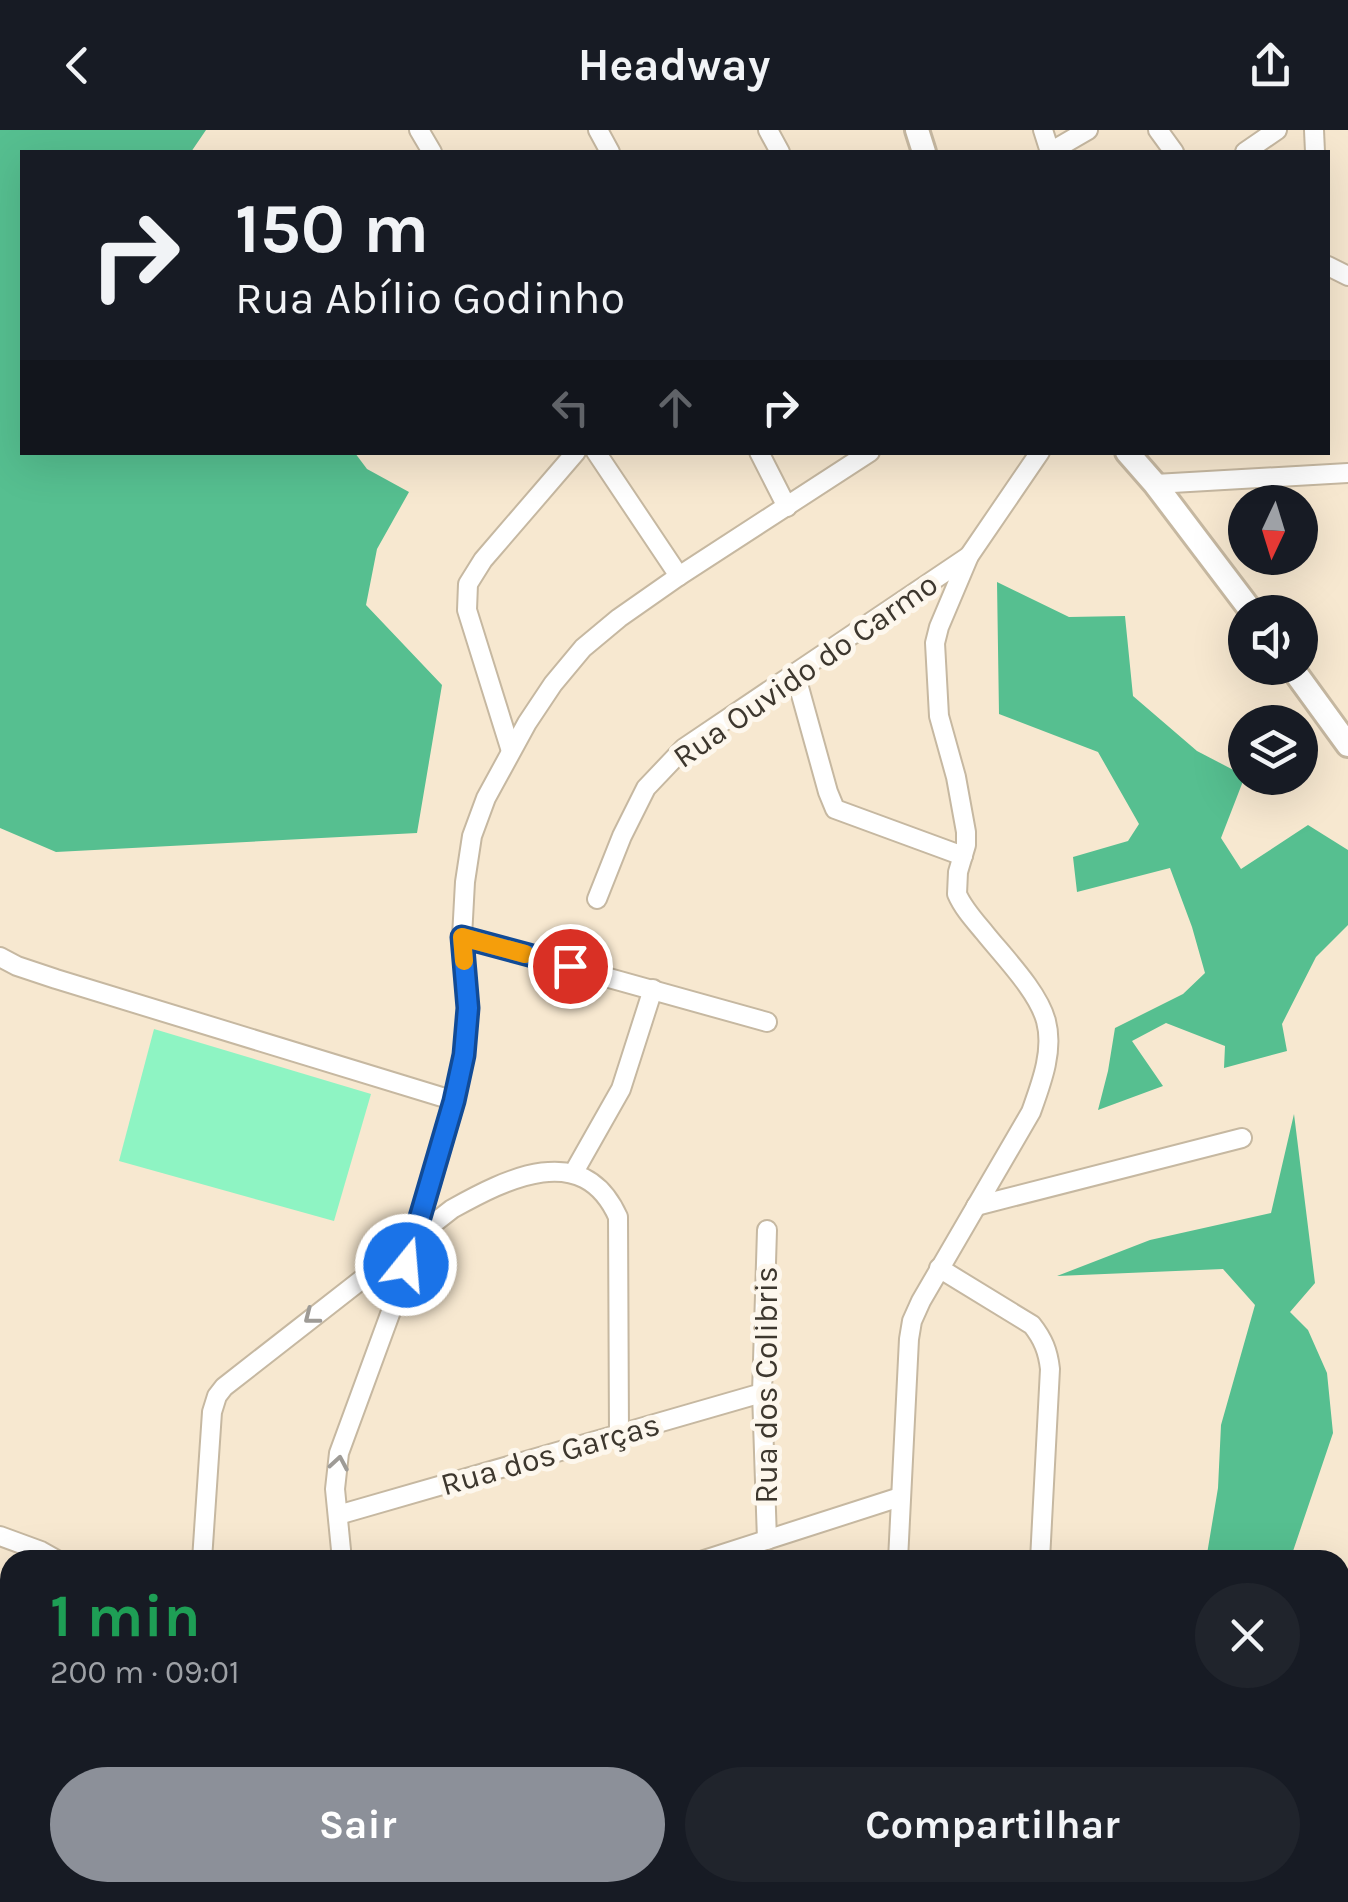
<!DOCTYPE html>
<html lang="pt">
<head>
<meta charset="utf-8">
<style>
	body { margin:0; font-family:Karla,sans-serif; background:#20242c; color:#f1f3f6; height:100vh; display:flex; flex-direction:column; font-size:38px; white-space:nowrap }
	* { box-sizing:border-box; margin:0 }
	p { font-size:32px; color:#9ea1a6 }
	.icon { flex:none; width:55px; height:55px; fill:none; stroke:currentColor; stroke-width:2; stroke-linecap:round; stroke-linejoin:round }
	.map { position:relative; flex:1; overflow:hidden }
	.drawer { position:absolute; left:0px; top:1420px; width:1350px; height:352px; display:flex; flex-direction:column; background:#171b24; border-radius:30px 30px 0 0; box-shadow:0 10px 40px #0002 }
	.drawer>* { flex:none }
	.top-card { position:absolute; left:20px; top:20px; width:1310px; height:305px; border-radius:0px; box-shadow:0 10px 40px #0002; background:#171b24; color:#f1f3f6; overflow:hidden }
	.needle { width:65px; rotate:184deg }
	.controls { position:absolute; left:1228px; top:355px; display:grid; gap:20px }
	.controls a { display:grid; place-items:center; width:90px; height:90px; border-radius:50%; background:#171b24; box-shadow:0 10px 40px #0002; font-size:50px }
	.pin { position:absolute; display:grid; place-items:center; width:85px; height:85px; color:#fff; margin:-42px; border:5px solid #fff; border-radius:50%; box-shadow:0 2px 10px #0007 }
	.me { position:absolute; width:110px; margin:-55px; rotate:17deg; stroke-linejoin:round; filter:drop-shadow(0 0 8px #0008) }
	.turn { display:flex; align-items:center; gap:35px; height:210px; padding:0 50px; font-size:45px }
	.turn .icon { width:130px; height:130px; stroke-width:2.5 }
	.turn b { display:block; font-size:70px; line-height:85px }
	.lanes { display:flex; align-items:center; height:95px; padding:0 50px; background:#0003; justify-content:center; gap:50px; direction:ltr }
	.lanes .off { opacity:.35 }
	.round { display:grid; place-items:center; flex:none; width:105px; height:105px; border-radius:52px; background:#20242c }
	.overview { display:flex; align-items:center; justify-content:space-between; height:170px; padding:0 50px }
	h1 { font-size:60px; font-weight:700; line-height:75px; color:#1e9e55 }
	.primary-button { display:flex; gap:20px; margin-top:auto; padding:20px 50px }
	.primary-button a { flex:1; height:115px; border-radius:60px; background:#8c9099; color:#fff; font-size:40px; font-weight:700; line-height:115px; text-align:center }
	.primary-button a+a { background:#20242c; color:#f1f3f6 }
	header { display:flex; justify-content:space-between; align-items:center; height:130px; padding:0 50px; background:#171b24; font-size:45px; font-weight:700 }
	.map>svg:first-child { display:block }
	.green { fill:#8ef4c3 }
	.forest { fill:#56bf90 }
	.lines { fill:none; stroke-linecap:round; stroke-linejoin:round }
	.minor-casing { stroke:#c6b8a1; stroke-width:22 }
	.tertiary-casing { stroke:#c6b8a1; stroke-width:28 }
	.minor { stroke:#fff; stroke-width:18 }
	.tertiary { stroke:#fff; stroke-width:22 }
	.oneway { stroke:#9e9b96 }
	.route-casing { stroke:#114b97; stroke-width:25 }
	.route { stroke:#1a73e8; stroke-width:18 }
	.slow { stroke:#f59e0b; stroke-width:18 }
	.labels { text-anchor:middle; stroke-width:10; stroke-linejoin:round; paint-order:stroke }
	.street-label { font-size:32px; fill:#3d372e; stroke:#fdf7ed }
</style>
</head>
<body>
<header><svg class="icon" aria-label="back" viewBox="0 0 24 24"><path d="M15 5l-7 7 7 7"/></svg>Headway<svg class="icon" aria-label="share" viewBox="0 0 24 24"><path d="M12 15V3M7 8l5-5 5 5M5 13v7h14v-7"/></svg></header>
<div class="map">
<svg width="1348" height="1772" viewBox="0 0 1348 1772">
	<rect width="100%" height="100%" fill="#f7e8d0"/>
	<path class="green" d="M 154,899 L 371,964 L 334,1091 L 119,1031 Z"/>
	<g class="forest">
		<path d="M 0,0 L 206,0 L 191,22 L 22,22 L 22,322 L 355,323 L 367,339 L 409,362 L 377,419 L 366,475 L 442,555 L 417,703 L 56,722 L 0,698 Z"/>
		<path d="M 997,452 L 1069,487 L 1125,486 L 1133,566 L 1197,621 L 1245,646 L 1221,708 L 1241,739 L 1308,695 L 1348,720 L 1348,795 L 1316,827 L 1282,894 L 1287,921 L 1224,938 L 1225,916 L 1166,893 L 1132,911 L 1163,956 L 1098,980 L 1108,941 L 1115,898 L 1183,864 L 1205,843 L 1192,797 L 1170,738 L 1077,762 L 1073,727 L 1128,711 L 1139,694 L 1098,622 L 999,584 Z"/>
		<path d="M 1294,984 L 1315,1153 L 1290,1182 L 1308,1200 L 1327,1243 L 1333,1303 L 1290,1430 L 1206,1430 L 1218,1358 L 1221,1295 L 1255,1175 L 1223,1139 L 1057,1146 L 1150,1110 L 1271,1083 Z"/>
		<path d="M 1340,1673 L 1348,1681 L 1348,1772 L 1254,1772 L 1250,1763 L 1340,1762 Z"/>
	</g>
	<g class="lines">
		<g class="minor-casing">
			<g id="minor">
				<path d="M 419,0 L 432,22"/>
				<path d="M 598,0 L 610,22"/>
				<path d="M 768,0 L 780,22"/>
				<path d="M 1043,0 L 1050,22 L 1088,0"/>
				<path d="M 1158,0 L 1174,22"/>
				<path d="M 1314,0 L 1315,22"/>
				<path d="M 1245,22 L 1277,0"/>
				<path d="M 1328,136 L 1348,146"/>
				<path d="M 596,322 L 679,446"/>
				<path d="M 759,322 L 787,377"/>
				<path d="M 1155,354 L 1348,343"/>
				<path d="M 795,543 L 828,662 L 835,679 L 963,726"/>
				<path d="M 511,621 L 467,480 L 468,454 L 483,430 L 576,322"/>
				<path d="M 597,769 L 622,706 L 646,658 L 684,618 L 969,426"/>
				<path d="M 462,807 L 767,892"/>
				<path d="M 0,827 L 17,836 L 56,849 L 455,971"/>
				<path d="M 574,1042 L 621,959 L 653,859"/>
				<path d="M 976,1076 L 1242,1008"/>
				<path d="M 939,1138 L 1032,1195 C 1043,1209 1048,1221 1050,1239 L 1040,1430"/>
				<path d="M 338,1385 L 762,1263"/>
				<path d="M 0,1406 L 41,1421 L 57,1430"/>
				<path d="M 767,1410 L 762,1263 L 767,1100"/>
				<path d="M 202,1430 L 212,1282 L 217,1266 L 224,1257 L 452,1079 C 506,1049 583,1009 618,1087 L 619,1305"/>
				<path d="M 342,1430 L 335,1359 L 339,1323 L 397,1165 L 416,1105 L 455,971 L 464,925 L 468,878 L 462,807 L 465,752 L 472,706 L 486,668 L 527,593 L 553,554 L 583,518 L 619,488 L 679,446 L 870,322"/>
				<path d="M 704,1430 L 900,1367"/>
				<path d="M 898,1430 L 909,1209 L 912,1191 L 921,1171 L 1031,982 C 1041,954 1054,921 1046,891 C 1038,861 1003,826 984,802 C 974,790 963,778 957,764 L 958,742 L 966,715 L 966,702 L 956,647 L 939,586 L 935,513 L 939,497 L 969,426 L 1040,322"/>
				<path d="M 0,1551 L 10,1554"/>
				<path d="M 0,1714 L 10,1718"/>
				<path d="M 87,1762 L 89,1772"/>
				<path d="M 124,1762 L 151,1772"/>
				<path d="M 584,1762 L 616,1772"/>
				<path d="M 661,1762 L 661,1772"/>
				<path d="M 1075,1762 L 1080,1772"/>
				<path d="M 391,1772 L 391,1762"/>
			</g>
		</g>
		<g class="tertiary-casing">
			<g id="tertiary">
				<path d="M 917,0 L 924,22"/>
				<path d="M 1127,322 L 1155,354 L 1252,482"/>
				<path d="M 1292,538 L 1348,615"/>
			</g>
		</g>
		<use href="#minor" class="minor"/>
		<use href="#tertiary" class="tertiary"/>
	</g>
	<defs><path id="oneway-chevron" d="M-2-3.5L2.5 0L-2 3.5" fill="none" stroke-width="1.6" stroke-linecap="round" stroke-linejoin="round" transform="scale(2.5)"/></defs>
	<g class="oneway">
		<use href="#oneway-chevron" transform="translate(311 1187) rotate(142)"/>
		<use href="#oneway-chevron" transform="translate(339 1333) rotate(-80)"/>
	</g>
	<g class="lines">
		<g class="route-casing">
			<path id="route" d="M 406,1135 L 454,971 L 464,925 L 468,878 L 462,807 L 570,836"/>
		</g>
		<use href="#route" class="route"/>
		<path class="slow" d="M 464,831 L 462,807 L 525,824"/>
	</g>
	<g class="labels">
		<g class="street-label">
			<text transform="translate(805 540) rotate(-35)" y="11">Rua Ouvido do Carmo</text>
			<text transform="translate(766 1255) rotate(-90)" y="11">Rua dos Colibris</text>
			<text transform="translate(550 1324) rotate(-16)" y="11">Rua dos Garças</text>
		</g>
	</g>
</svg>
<div class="controls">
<a><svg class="needle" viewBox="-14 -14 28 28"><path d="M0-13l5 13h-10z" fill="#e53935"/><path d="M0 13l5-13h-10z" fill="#9ea1a6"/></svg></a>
<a><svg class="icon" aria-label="sound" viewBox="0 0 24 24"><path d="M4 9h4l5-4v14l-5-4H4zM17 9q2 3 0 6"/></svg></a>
<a><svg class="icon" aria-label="layers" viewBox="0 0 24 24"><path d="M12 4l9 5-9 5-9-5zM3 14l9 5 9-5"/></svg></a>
</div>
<div class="pin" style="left:570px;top:836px;background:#d93025"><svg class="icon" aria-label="arrive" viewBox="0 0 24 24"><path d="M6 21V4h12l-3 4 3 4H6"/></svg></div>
<svg class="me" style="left:406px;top:1135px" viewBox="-20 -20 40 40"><circle r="17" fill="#1a73e8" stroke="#fff" stroke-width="3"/><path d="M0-11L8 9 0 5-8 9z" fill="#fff"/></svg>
<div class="top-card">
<div class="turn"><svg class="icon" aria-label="right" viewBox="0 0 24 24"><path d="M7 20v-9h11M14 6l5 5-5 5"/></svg><div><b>150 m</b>Rua Abílio Godinho</div></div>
<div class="lanes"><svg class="icon off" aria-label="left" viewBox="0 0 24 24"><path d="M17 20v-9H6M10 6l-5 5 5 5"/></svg><svg class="icon off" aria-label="ahead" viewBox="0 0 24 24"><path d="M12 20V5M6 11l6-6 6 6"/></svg><svg class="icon" aria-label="right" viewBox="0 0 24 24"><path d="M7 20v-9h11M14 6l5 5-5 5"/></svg></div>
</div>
<section class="drawer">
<div class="overview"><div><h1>1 min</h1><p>200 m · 09:01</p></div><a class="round"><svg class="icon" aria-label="close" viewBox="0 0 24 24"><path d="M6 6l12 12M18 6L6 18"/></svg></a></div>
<div class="primary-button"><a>Sair</a><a>Compartilhar</a></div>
</section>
</div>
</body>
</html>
